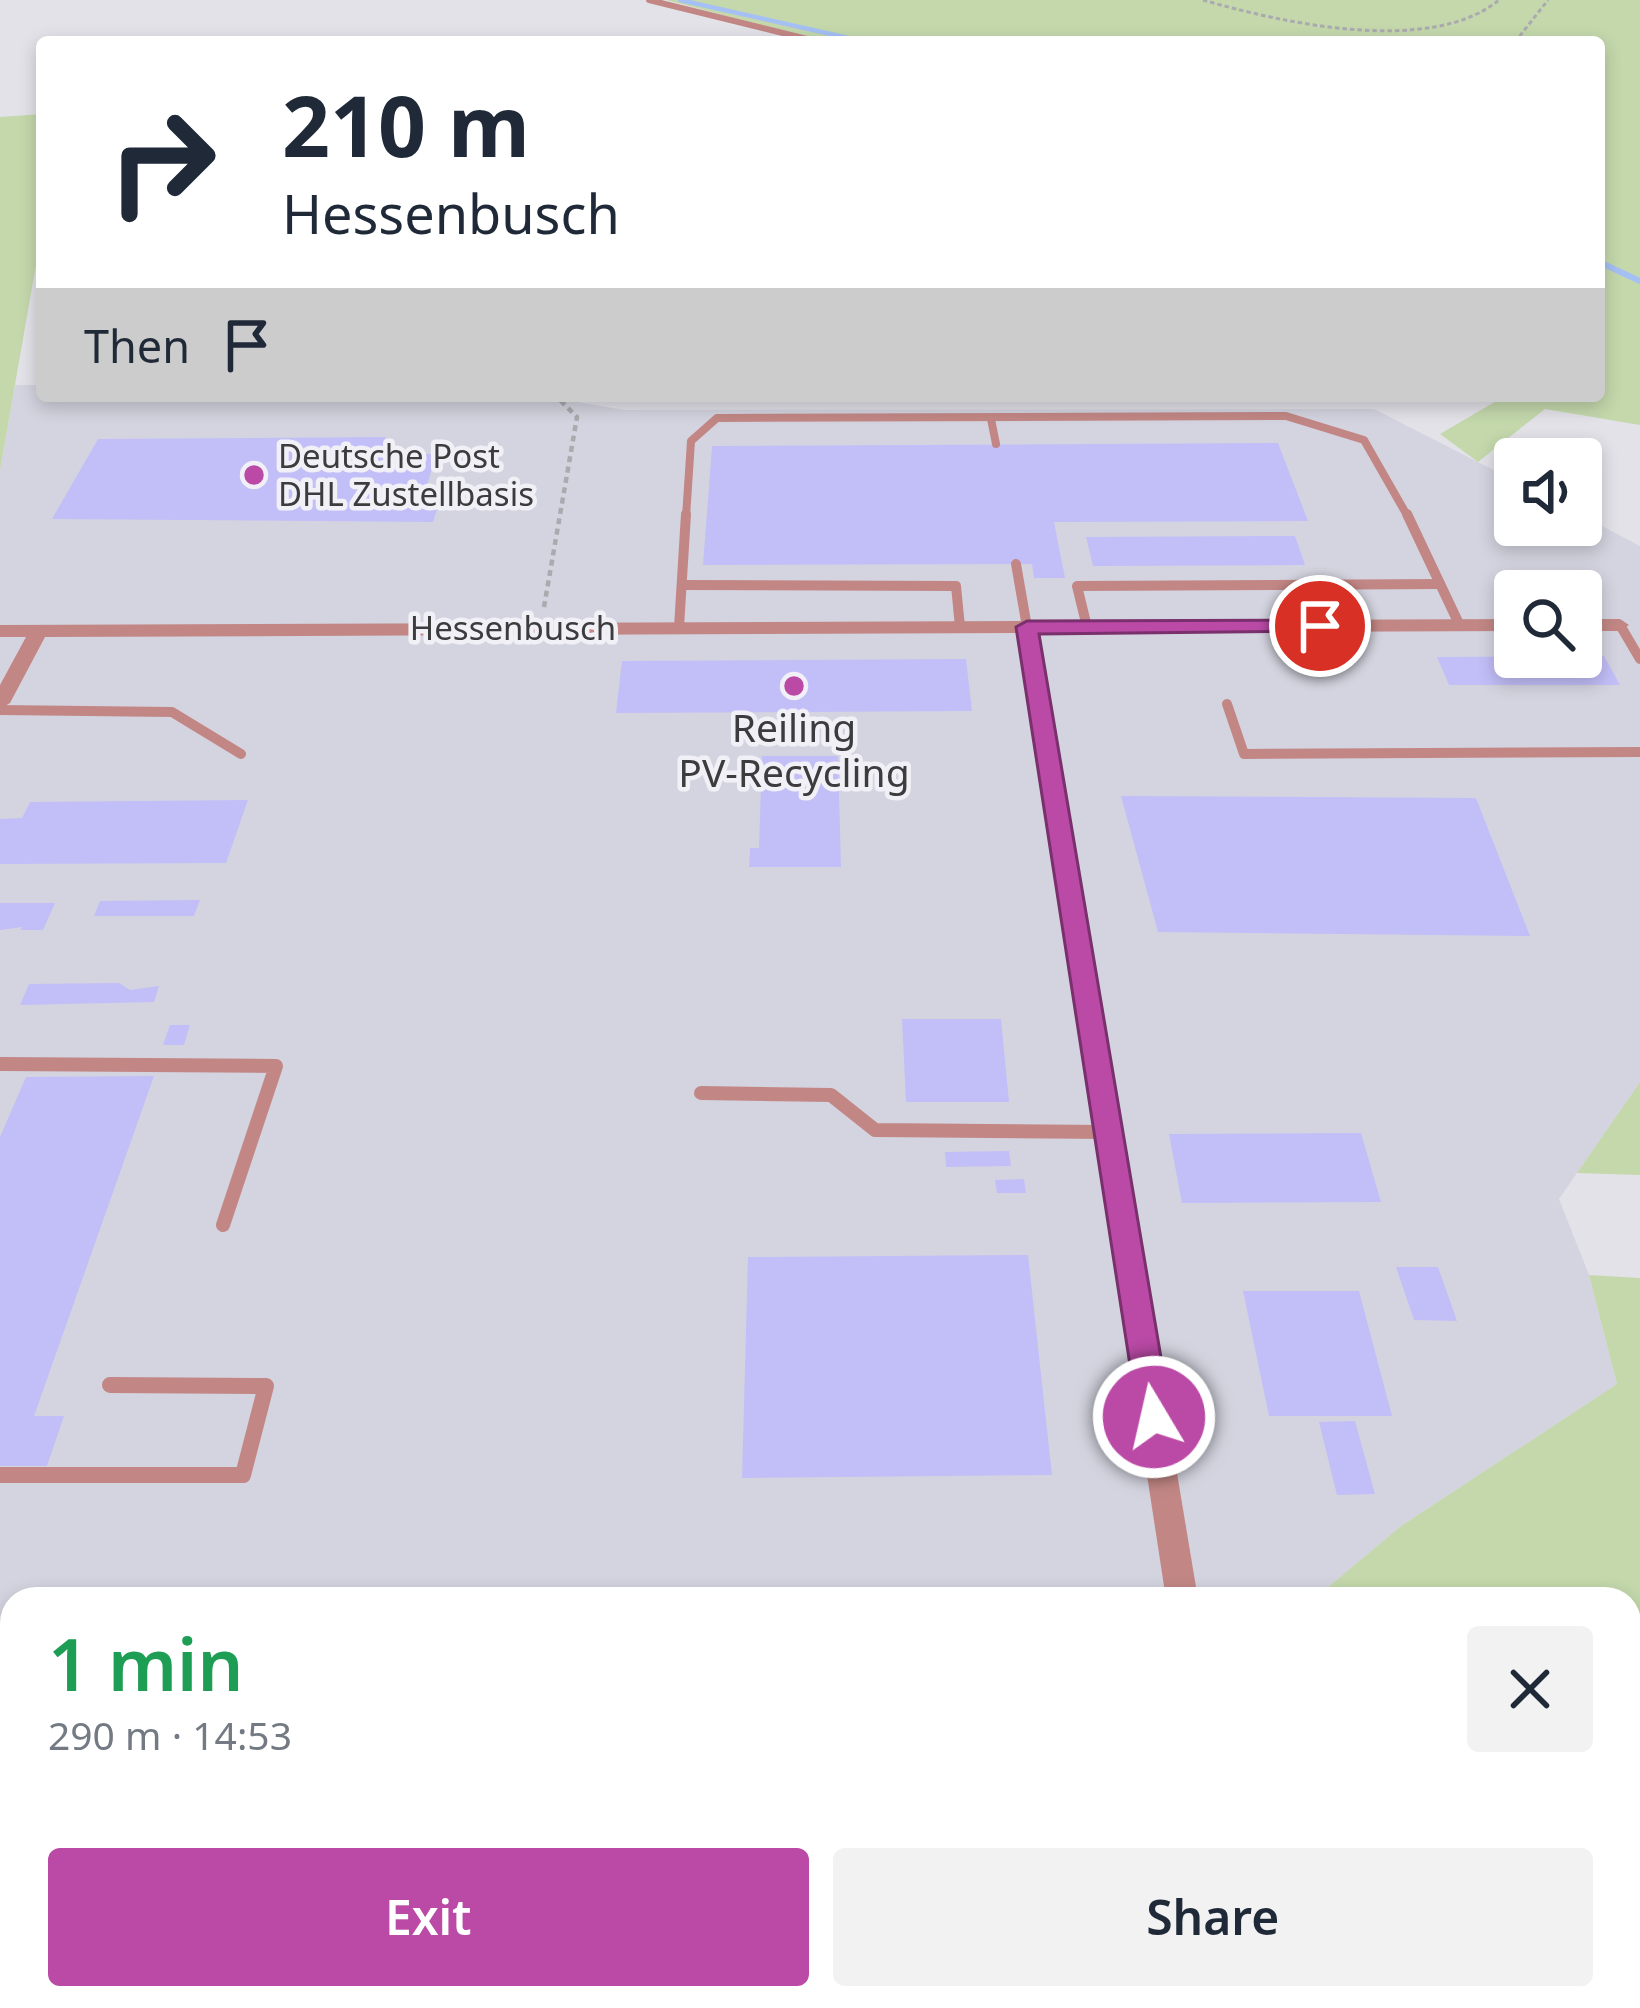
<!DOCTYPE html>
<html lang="en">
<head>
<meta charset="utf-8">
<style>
	body { margin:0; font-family:"Noto Sans",sans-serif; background:#f2f2f3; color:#1f2937; height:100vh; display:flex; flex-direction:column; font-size:45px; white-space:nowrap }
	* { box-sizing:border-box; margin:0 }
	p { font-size:39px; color:#747a83 }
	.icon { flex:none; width:66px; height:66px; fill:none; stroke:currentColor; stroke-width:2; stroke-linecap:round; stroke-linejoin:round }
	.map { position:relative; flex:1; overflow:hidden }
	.drawer { position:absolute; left:0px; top:1587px; width:1641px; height:423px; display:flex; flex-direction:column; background:#fff; border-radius:36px 36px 0 0; box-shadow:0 6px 18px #0003 }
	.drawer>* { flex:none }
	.guide { position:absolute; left:36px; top:36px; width:1569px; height:366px; border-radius:12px; box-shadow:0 6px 18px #0003; background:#fff; color:#1f2937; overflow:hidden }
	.tools { position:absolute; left:1494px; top:438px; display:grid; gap:24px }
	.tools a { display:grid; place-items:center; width:108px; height:108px; border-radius:12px; background:#fff; box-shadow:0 6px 18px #0003; font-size:60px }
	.pin { position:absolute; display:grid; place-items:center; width:102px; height:102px; color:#fff; margin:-51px; border:6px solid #fff; border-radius:50%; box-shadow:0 3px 12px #0007 }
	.me { position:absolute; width:132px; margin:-66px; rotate:351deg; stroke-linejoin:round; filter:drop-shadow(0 0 9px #0008) }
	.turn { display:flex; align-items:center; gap:42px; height:252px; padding:0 48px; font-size:54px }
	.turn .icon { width:156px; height:156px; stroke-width:2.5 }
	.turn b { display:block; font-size:84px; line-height:102px }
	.then { display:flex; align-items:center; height:114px; padding:0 48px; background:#0003; gap:24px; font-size:45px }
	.round { display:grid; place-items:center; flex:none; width:126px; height:126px; border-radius:12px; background:#f2f2f3 }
	.headline { display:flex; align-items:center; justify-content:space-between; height:204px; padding:0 48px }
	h1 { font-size:72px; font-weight:600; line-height:90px; color:#1e9e55 }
	.button { display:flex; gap:24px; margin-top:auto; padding:24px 48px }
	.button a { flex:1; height:138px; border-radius:12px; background:#ba4aa6; color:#fff; font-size:48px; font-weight:600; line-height:138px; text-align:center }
	.button a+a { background:#f2f2f3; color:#1f2937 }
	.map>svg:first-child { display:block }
	.built { fill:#d4d4e0; fill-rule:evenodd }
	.green { fill:#c4d8ac }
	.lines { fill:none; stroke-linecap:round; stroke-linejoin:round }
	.stream-far1 { stroke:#a5c0f4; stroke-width:4.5 }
	.stream { stroke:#a5c0f4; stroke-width:6 }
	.building { fill:#c2bef8 }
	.path-far2 { stroke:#aaaaaf; stroke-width:3; stroke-dasharray:4.5 3; stroke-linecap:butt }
	.path-far1 { stroke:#aaaaaf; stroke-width:4.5; stroke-dasharray:6 4.5; stroke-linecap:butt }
	.path { stroke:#aaaaaf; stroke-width:9; stroke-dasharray:12 9; stroke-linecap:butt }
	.service-far4 { stroke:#c28785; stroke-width:6 }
	.service-far3 { stroke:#c28785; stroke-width:8 }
	.service-far2 { stroke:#c28785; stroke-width:10 }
	.service-far1 { stroke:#c28785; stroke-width:14 }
	.service { stroke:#c28785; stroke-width:16 }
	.minor { fill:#c28785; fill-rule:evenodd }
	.route { fill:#ba4aa6; stroke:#79306c; stroke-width:3 }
	.poi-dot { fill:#ba4aa6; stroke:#f0f0f6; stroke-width:4.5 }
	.labels { text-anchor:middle; stroke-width:9; stroke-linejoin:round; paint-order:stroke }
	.far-poi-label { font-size:33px; fill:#3c3c3e; stroke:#f0f0f6; text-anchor:start }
	.far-street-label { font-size:33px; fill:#3c3c3e; stroke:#f0f0f6 }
	.poi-label { font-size:39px; fill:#3c3c3e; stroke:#f0f0f6 }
</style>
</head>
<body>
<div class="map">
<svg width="1640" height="2008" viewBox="0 0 1640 2008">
	<rect width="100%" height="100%" fill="#e3e2e9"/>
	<path class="built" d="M 15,385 L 42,385 L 42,396 L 543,396 L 624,410 L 1374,409 L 1515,481 L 1515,525 L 1581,525 L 1581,515 L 1640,546 L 1640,1082 L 1559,1199 L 1589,1275 L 1617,1384 L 1401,1526 L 1314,1599 L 12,1599 L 12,1998 L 984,1998 L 976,2008 L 0,2008 L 0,470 ZM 1515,591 L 1581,591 L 1581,657 L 1515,657 Z"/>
	<g class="green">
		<path d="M 666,0 L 1640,0 L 1640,425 L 1545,409 L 1478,462 L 1440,434 L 1505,396 L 1599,396 L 1599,42 L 824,42 Z"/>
		<path d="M 42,114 L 42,257 L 37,259 L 0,470 L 0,117 Z"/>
		<path d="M 1640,1082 L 1640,1175 L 1577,1173 Z"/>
		<path d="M 1589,1275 L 1640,1278 L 1640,2008 L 1523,2008 L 1497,1998 L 1629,1998 L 1629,1599 L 1314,1599 L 1401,1526 L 1617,1384 Z"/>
	</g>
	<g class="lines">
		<path class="stream-far1" d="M 680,0 L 866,42"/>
		<path class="stream" d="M 1599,262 L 1640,281"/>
	</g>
	<g class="building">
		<path d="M 386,437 L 380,454 L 436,454 L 424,496 L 441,496 L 433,522 L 52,519 L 98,439 Z"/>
		<path d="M 1278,443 L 1308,521 L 1054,522 L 1065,578 L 1034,578 L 1032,564 L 703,565 L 712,446 Z"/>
		<path d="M 1295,536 L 1305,565 L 1093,566 L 1086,537 Z"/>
		<path d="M 1604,656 L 1620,685 L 1449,685 L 1437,657 Z"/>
		<path d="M 966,659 L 972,711 L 616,713 L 622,661 Z"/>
		<path d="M 762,756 L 838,756 L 841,867 L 749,867 L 750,848 L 759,848 Z"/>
		<path d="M 1121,796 L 1476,798 L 1530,936 L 1158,932 Z"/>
		<path d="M 248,800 L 226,863 L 0,864 L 0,819 L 22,818 L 30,802 Z"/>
		<path d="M 200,900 L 194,916 L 94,916 L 100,901 Z"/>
		<path d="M 0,903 L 55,903 L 43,930 L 20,930 L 22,927 L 0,930 Z"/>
		<path d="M 119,983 L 130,990 L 159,986 L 154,1002 L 20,1005 L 29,984 Z"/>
		<path d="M 902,1019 L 1001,1019 L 1009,1102 L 906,1102 Z"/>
		<path d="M 170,1025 L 190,1025 L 184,1045 L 163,1045 Z"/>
		<path d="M 154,1076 L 34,1416 L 64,1416 L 47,1466 L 0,1466 L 0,1137 L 26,1077 Z"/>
		<path d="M 1361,1133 L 1381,1202 L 1182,1203 L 1169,1134 Z"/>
		<path d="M 1009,1151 L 1011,1166 L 946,1167 L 945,1152 Z"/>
		<path d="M 1024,1179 L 1026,1193 L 997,1193 L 995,1180 Z"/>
		<path d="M 1028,1255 L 1052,1475 L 742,1478 L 748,1257 Z"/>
		<path d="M 1396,1267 L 1438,1267 L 1457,1321 L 1414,1320 Z"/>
		<path d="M 1243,1291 L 1359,1291 L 1392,1416 L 1269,1416 Z"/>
		<path d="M 1355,1421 L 1375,1494 L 1337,1495 L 1319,1422 Z"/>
		<path d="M 262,1998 L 436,1998 L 425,2008 L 267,2008 Z"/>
		<path d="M 507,1998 L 569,1998 L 576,2008 L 496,2008 Z"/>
	</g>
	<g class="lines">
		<g class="path-far2">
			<path d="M 1203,0 C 1282,23 1431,56 1499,0"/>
			<path d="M 1515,42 L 1548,0"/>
		</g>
		<path class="path-far1" d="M 544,607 L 577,417 L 556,396"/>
		<g class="path">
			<path d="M 1629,1915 L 1640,1907"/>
			<path d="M 1539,2008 L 1548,1998"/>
		</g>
		<path class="service-far4" d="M 649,0 L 815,41"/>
		<g class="service-far3">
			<path d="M 991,419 L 996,444"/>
			<path d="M 686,517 L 691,441 L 717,418 L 1286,416 L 1364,440 L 1408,517"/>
		</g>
		<g class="service-far2">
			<path d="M 1407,514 L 1460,626"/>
			<path d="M 1016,564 L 1027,627"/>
			<path d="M 682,585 L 956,586 L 960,627"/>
			<path d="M 1620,625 L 1640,659"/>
			<path d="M 679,627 L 686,514"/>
			<path d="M 1087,627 L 1077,586 L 1440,584"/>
			<path d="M 1227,704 L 1244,754 L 1640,752"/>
			<path d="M 0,710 L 172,712 L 241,754"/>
		</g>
		<g class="service-far1">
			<path d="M 0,1064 L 276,1066 L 223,1225"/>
			<path d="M 701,1093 L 831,1095 L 875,1130 L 1108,1132"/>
		</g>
		<path class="service" d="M 0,1475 L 243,1475 L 266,1386 L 110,1385"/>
		<g class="minor">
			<path d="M 1515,619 L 1515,631 L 1037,633 L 1198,1599 L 1166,1599 L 1018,633 L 45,637 L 10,703 L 0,709 L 0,685 L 26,637 L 0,637 L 0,625 Z"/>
			<path d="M 1581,619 L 1620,619 L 1629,625 L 1620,631 L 1581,631 Z"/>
			<path d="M 1015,1998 L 1057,1998 L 1053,2008 L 1011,2008 Z"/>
		</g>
	</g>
	<path class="route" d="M 1320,620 L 1331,626 L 1328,631 L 1039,634 L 1171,1417 L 1166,1429 L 1154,1433 L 1142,1429 L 1138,1417 L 1016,627 L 1027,621 Z"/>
	<g class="poi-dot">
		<circle cx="254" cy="475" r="12"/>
		<circle cx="794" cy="686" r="12"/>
	</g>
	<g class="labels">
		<g class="far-poi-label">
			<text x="278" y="468">Deutsche Post<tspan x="278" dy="38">DHL Zustellbasis</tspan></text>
		</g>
		<g class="far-street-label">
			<text x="513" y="640">Hessenbusch</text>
		</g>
		<g class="poi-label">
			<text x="794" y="742">Reiling<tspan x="794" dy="45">PV-Recycling</tspan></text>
		</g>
	</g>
</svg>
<div class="tools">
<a><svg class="icon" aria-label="sound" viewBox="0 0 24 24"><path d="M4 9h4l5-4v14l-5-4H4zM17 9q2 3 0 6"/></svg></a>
<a><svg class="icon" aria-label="search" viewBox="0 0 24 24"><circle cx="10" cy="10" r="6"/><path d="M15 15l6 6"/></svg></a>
</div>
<div class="pin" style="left:1320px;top:626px;background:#d93025"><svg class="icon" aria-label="arrive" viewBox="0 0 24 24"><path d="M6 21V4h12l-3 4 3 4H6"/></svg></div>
<svg class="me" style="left:1154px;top:1417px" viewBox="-20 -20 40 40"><circle r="17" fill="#ba4aa6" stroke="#fff" stroke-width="3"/><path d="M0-11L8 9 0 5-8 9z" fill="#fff"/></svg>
<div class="guide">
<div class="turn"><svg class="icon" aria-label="right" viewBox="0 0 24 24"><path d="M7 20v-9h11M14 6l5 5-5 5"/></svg><div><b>210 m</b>Hessenbusch</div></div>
<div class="then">Then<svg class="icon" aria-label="arrive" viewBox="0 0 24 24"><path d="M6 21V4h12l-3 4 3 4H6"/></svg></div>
</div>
<section class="drawer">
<div class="headline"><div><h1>1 min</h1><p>290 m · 14:53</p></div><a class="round"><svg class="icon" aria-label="close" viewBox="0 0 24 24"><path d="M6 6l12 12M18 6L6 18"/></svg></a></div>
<div class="button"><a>Exit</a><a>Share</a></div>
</section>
</div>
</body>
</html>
